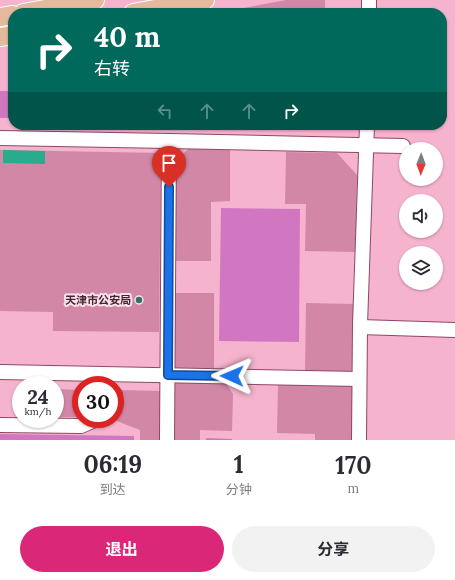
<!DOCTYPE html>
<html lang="zh">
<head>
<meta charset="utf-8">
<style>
	body { margin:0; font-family:Lora,"Noto Sans SC",serif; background:#f2f2f3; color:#2b2b33; height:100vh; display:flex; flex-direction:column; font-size:15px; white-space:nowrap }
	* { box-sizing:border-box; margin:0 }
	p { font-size:13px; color:#7c7c81 }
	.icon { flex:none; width:22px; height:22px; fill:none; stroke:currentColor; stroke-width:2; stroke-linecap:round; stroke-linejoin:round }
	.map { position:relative; height:440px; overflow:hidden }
	.details { display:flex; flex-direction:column; background:#fff; flex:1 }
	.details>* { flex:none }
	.guide { position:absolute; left:8px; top:8px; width:439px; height:122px; border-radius:16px; box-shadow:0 1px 3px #0004; background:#00695c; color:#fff; overflow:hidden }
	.needle { width:26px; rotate:181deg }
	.fabs { position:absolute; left:399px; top:142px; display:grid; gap:8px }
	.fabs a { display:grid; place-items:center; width:44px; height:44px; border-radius:50%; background:#fff; box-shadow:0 1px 3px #0004; font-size:20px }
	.speed { position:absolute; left:12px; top:376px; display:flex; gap:8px; font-size:20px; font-weight:700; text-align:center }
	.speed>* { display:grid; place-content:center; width:52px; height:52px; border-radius:50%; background:#fff; box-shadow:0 1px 3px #0004; line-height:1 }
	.speed small { font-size:10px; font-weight:400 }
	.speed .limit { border:6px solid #d22; background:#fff; color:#111 }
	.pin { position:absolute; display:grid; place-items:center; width:34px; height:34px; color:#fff; margin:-41px -17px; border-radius:50% 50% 50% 0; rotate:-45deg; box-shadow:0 0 4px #0007 }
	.pin .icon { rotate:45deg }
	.me { position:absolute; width:44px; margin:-22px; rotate:271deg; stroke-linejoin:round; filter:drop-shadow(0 0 3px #0008) }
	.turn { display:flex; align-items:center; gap:14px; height:84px; padding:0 20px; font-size:18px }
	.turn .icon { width:52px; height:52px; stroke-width:2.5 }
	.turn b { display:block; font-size:28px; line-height:34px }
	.lanes { display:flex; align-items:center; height:38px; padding:0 20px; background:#0003; justify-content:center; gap:20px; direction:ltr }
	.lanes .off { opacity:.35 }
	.eta { display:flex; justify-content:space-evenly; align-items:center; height:68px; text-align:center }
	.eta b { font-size:24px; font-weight:700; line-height:28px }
	.action { display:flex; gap:8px; margin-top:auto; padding:8px 20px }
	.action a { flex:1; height:46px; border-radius:24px; background:#db2777; color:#fff; font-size:16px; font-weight:700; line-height:46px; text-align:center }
	.action a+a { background:#f2f2f3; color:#2b2b33 }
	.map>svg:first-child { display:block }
	.green { fill:#d287a6 }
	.water { fill:#2aab8e }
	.building { fill:#d177c2 }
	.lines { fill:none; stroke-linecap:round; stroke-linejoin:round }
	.minor-casing { stroke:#8f4767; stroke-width:16 }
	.major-casing { stroke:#fff; stroke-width:20 }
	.minor { stroke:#fff; stroke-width:14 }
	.major { stroke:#e5b99d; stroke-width:18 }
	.route-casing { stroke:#114b97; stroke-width:10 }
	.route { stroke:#1a73e8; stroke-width:7 }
	.poi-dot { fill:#327362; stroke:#fce1eb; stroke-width:1.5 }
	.labels { text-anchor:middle; stroke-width:4; stroke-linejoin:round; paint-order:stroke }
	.poi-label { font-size:11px; font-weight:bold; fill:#462533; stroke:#fce1eb; text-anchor:end }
</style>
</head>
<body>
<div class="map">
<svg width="455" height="440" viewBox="0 0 455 440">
	<rect width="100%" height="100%" fill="#f5b3cd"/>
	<g class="green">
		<path d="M 286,0 L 325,0 L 325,13 L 217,13 Z"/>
		<path d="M 47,125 L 157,125 L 157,130 L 54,129 Z"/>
		<path d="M 188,149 L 230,149 L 230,201 L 211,202 L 211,261 L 175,261 L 175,162 Z"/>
		<path d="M 0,150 L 161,153 L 159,332 L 53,331 L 53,312 L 0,311 Z"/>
		<path d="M 286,152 L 337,153 L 357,175 L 356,252 L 305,251 L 306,204 L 285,204 Z"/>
		<path d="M 174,293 L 214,293 L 214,369 L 174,368 Z"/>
		<path d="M 306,303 L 354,304 L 353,372 L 305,371 Z"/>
		<path d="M 174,382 L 226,383 L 233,394 L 232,431 L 200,430 L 200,440 L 174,440 Z"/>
		<path d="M 278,384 L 352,385 L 352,440 L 315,440 L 315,434 L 277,433 Z"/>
		<path d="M 55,389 L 81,390 L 81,417 L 55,417 Z"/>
		<path d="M 119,390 L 160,391 L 160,440 L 140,440 L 140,430 L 117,421 Z"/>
	</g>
	<path class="water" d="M 3,150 L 45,151 L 45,164 L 3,163 Z"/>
	<g class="building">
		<rect x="0" y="91" width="13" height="27"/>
		<path d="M 221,208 L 300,209 L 299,342 L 219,341 Z"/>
		<path d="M 0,434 L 134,436 L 134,440 L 0,440 Z"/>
		<path d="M 206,438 L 232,439 L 232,440 L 206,440 Z"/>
	</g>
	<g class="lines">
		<g class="minor-casing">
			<g id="minor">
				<path d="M 369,0 L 369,13"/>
				<path d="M 0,138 L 169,141 L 167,440"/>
				<path d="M 169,141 L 403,146"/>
				<path d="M 360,327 L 455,330"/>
				<path d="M 0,372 L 359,379"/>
				<path d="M 115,395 L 115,397"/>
				<path d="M 0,425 L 81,426 L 97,419"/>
				<path d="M 359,440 L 360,325 L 367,125"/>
			</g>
		</g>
		<g class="major-casing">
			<g id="major">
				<path d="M 23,13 L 95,0"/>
				<path d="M 133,13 L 205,0"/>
				<path d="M 0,17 L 13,15"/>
				<path d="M 0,37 L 13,35"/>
			</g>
		</g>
		<use href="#minor" class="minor"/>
		<use href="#major" class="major"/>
	</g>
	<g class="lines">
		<g class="route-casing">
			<path id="route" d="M 169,187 L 168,375 L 232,376"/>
		</g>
		<use href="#route" class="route"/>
	</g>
	<circle class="poi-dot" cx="139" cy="300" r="4"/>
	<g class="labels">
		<g class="poi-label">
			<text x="131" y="304">天津市公安局</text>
		</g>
	</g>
</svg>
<div class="fabs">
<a><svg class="needle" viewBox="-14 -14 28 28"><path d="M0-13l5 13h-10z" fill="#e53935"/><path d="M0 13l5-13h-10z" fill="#7c7c81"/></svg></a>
<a><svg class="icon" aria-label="sound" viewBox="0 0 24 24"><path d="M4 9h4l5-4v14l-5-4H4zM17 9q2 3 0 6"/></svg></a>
<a><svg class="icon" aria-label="layers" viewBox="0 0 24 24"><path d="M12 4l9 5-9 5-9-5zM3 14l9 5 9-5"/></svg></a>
</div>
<div class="speed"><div>24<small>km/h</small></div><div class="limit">30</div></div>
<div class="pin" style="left:169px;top:187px;background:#d93025"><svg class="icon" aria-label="arrive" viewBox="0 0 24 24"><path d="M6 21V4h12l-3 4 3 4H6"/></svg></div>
<svg class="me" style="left:232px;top:376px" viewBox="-20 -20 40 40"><path d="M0-17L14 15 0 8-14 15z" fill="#1a73e8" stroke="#fff" stroke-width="4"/></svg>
<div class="guide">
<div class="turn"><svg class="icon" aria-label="right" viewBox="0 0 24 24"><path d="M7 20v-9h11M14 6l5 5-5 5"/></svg><div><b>40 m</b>右转</div></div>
<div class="lanes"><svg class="icon off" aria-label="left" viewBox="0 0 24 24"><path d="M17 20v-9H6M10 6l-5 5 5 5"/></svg><svg class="icon off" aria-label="ahead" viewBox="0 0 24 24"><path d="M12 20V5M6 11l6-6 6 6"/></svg><svg class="icon off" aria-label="ahead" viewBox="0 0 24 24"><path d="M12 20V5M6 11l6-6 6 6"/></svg><svg class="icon" aria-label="right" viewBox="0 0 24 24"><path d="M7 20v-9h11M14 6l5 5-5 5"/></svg></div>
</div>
</div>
<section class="details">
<div class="eta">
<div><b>06:19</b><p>到达</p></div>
<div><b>1</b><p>分钟</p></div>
<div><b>170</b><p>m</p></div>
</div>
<div class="action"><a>退出</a><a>分享</a></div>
</section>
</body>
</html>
